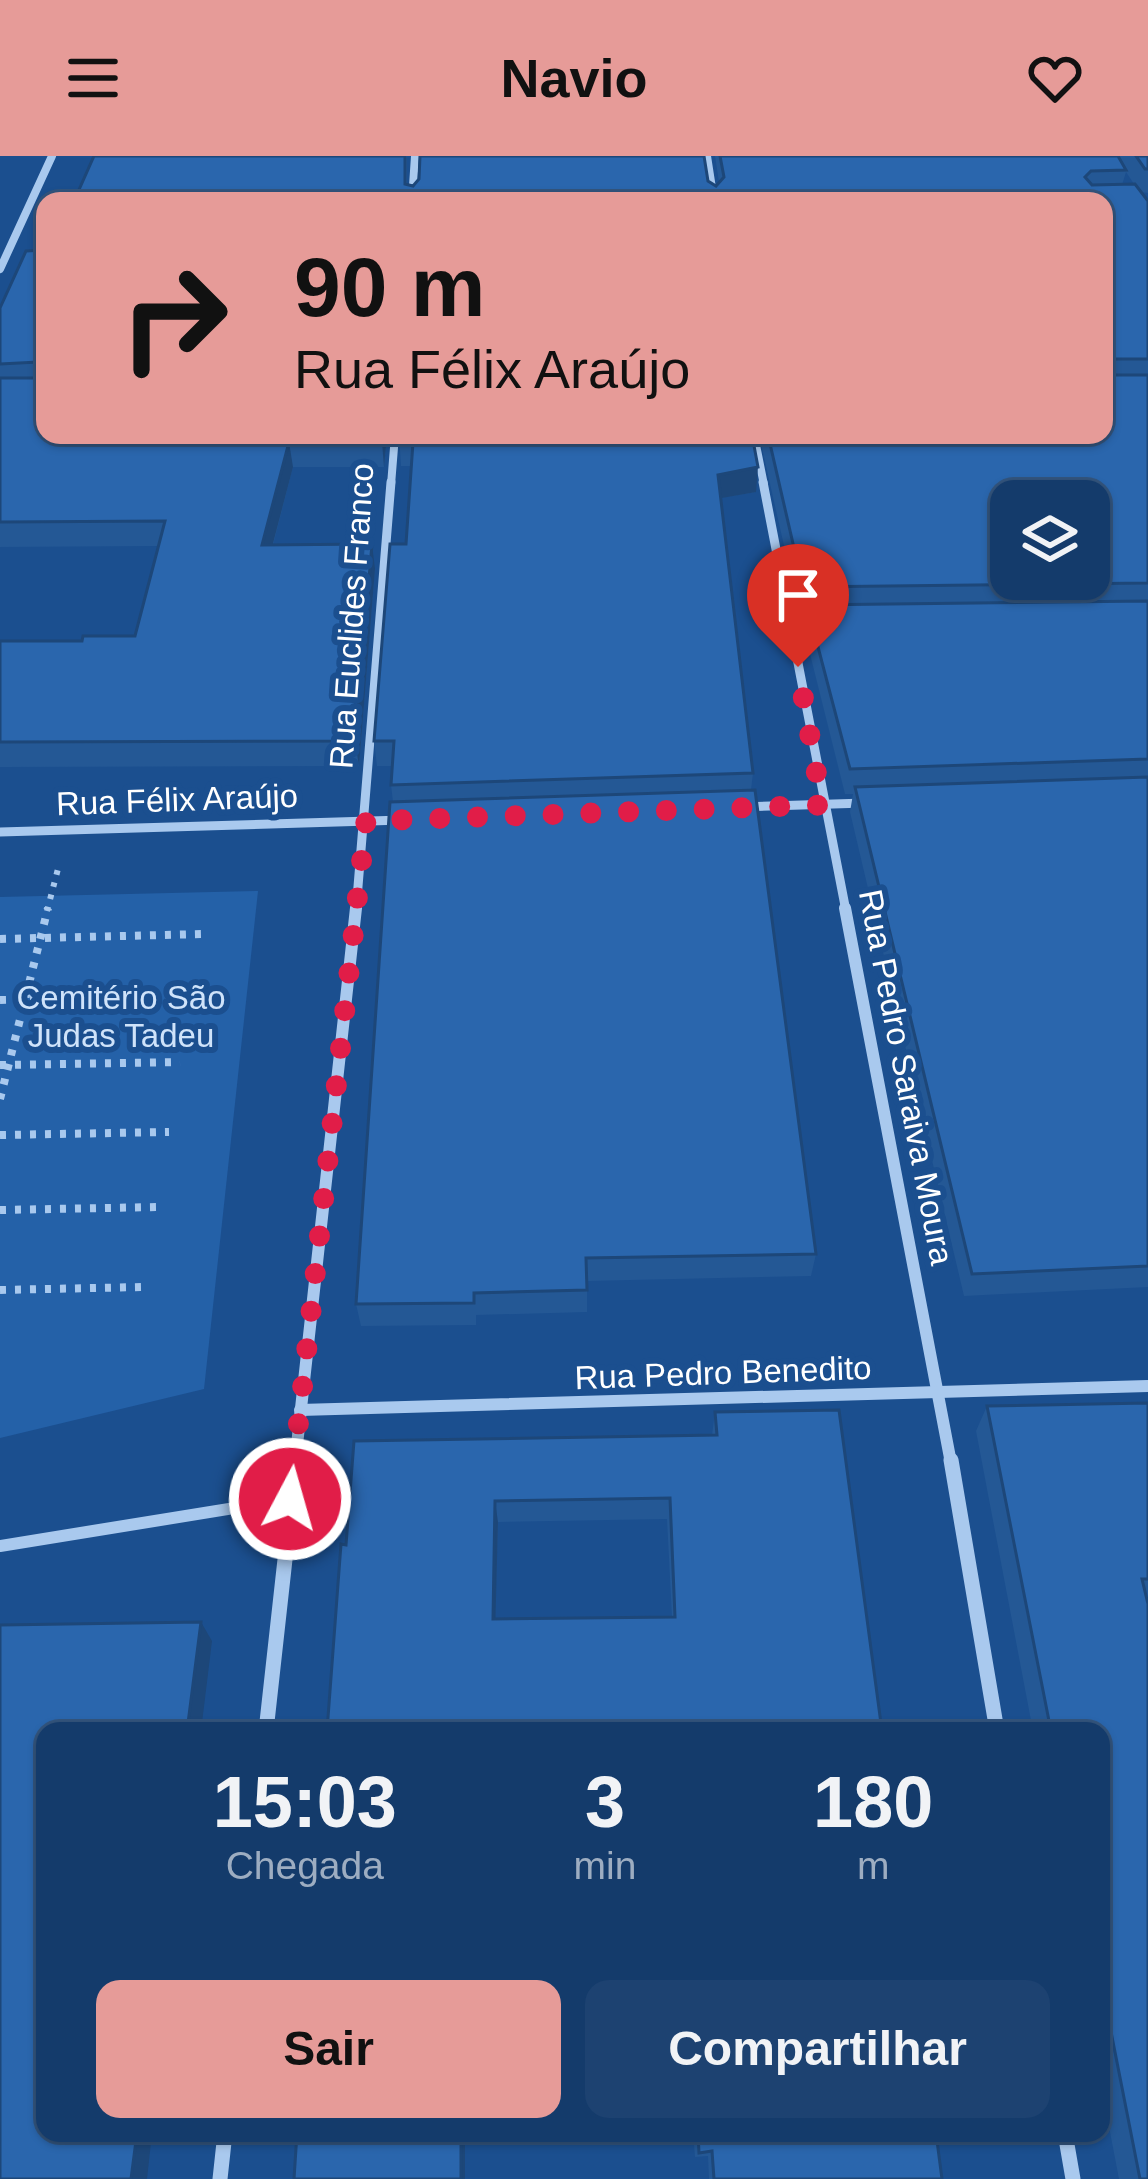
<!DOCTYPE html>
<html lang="pt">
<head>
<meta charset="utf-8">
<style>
	body { margin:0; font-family:Helvetica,sans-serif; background:#1d4271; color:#f1f3f6; height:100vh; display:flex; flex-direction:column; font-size:45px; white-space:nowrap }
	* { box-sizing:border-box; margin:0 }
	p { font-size:39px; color:#9dadc1 }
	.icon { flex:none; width:66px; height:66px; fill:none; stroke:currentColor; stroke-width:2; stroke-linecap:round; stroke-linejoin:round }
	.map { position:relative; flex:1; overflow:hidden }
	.drawer { position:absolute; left:36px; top:1566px; width:1074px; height:420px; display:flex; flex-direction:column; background:#143b6b; border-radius:24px; box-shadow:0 3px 9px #0004,0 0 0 3px #33557e }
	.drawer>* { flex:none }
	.guide { position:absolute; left:36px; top:36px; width:1077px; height:252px; border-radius:24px; box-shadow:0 3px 9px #0004,0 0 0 3px #33557e; background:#e69b98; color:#111; overflow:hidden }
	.controls { position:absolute; left:990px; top:324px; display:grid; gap:24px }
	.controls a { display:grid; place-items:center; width:120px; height:120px; border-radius:24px; background:#143b6b; box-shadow:0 3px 9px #0004,0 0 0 3px #33557e; font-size:60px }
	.pin { position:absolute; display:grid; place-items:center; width:102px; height:102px; color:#fff; margin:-123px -51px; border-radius:50% 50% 50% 0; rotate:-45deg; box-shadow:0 0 12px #0007 }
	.pin .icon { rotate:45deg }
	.me { position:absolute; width:132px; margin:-66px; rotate:6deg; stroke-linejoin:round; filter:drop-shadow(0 0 9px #0008) }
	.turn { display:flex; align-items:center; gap:42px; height:252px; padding:0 60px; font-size:54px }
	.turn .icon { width:156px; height:156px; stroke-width:2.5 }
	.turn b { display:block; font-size:84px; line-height:102px }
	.eta { display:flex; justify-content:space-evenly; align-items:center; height:204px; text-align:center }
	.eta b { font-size:72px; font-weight:700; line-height:84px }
	.primary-button { display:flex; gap:24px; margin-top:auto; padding:24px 60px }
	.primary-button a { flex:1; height:138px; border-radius:24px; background:#e69b98; color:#111; font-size:48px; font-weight:700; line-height:138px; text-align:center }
	.primary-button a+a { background:#1d4271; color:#f1f3f6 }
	header { display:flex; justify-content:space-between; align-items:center; height:156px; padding:0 60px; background:#e69b98; color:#111; font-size:54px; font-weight:700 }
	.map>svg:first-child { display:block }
	.green { fill:#2461a8 }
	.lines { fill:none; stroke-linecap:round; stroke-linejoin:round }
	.path-far1 { stroke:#a9c9ee; stroke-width:6; stroke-dasharray:4.5 8; stroke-linecap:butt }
	.path { stroke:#a9c9ee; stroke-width:8; stroke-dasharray:6 9; stroke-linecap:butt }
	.service { stroke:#a9c9ee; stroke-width:12 }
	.minor-far3 { stroke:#a9c9ee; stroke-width:8 }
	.minor-far2 { stroke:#a9c9ee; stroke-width:9 }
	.minor-far1 { stroke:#a9c9ee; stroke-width:12 }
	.minor { stroke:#a9c9ee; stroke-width:15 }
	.wall { fill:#245895; fill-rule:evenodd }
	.shaded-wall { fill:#1d4779 }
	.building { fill:#2a66ad; stroke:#1d4779; stroke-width:3; fill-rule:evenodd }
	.route { stroke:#e11d48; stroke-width:21; stroke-dasharray:0 37.8 }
	.labels { text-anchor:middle; stroke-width:12; stroke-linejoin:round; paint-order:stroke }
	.street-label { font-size:33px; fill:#fff; stroke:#1b4f8f }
	.park-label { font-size:33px; fill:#cfe3fa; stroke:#1b4f8f }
</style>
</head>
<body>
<header><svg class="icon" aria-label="menu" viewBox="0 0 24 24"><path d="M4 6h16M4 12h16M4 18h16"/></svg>Navio<svg class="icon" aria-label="heart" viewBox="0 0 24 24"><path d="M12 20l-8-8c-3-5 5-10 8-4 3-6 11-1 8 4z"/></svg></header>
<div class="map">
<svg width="1148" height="2023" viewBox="0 0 1148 2023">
	<rect width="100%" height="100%" fill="#1b4f8f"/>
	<path class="green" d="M 258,735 L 204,1233 L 0,1282 L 0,741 Z"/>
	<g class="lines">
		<path class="path-far1" d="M 47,755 L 59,709"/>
		<g class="path">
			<path d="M 0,783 L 202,778"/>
			<path d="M 0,844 L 192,840"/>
			<path d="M 0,909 L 180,906"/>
			<path d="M 0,943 L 48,752"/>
			<path d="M 0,979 L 169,976"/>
			<path d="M 0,1054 L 157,1051"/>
			<path d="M 0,1134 L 143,1131"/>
		</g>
		<path class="service" d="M 0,1390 L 290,1343"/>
		<g class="minor-far3">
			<path d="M 707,0 L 714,45"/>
			<path d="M 412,45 L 415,0"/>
			<path d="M 0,113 L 52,0"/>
			<path d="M 754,279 L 764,329"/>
			<path d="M 391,329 L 395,279"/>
		</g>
		<g class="minor-far2">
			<path d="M 763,326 L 846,755"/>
			<path d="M 741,651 L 865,647"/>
			<path d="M 0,676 L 403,664"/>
			<path d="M 356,755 L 391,326"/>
		</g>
		<g class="minor-far1">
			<path d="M 845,752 L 951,1307"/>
			<path d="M 300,1254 L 1148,1230"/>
			<path d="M 295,1307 L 356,752"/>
		</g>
		<g class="minor">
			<path d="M 951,1304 L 997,1575"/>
			<path d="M 266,1575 L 296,1304"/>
			<path d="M 1065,1977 L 1073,2023"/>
			<path d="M 220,2023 L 225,1977"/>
		</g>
	</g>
	<g class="wall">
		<path d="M 94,0 L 407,0 L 407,29 L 413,30 L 708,25 L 716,30 L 719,26 L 715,0 L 1148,0 L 1148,37 L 1141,36 L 1148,45 L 1148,1131 L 964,1140 L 850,656 L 853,638 L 845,638 L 804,474 L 807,456 L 799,456 L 759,279 L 1104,279 L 74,45 ZM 1126,16 L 1134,28 L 1122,29 Z"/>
		<path d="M 45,94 L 45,279 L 387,279 L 384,311 L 293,311 L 273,389 L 375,413 L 359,610 L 0,611 L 0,485 L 82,485 L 135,480 L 158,390 L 0,391 L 0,152 Z"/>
		<path d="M 399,279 L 756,336 L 720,342 L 753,617 L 751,634 L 816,1098 L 811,1120 L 587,1125 L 587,1156 L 476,1159 L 476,1169 L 361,1170 L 356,1148 L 393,646 L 391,629 L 392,610 L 377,610 L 374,585 L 406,388 L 411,310 L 401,310 Z"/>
		<path d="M 1148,1247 L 1148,2023 L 1119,2023 L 1101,1929 L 1101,1575 L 1033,1575 L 976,1275 L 987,1250 Z"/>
		<path d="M 715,1256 L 882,1575 L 327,1575 L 346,1389 L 712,1279 ZM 667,1363 L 672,1461 L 495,1463 L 498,1366 Z"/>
		<path d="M 693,1977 L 936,1977 L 942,2023 L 709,2023 L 708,2000 L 695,2001 Z"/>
	</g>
	<g class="shaded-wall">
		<path d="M 382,279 L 387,279 L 384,311 L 382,286 Z"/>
		<path d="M 289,286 L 293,311 L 266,414 L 262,389 Z"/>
		<path d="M 758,311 L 756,336 L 716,343 L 718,319 Z"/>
		<path d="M 372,388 L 375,413 L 359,610 L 355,585 Z"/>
		<path d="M 495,1345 L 498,1366 L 495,1482 L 493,1463 Z"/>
		<path d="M 201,1466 L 212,1485 L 201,1575 L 187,1575 Z"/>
		<path d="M 137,1977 L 152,1977 L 147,2023 L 131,2023 Z"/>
		<rect x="461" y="1977" width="4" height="46"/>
	</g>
	<g class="building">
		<path d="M 94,0 L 405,0 L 405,28 L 413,30 L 419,23 L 420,0 L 704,0 L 708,25 L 716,30 L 724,21 L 720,0 L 1118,0 L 1126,14 L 1091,15 L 1085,21 L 1092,29 L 1135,28 L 1148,45 L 1148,203 L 1110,203 L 1104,208 L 1104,45 L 74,45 Z"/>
		<path d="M 1136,0 L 1148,0 L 1148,13 L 1145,13 Z"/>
		<path d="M 45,94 L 45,213 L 38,206 L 0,208 L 0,152 L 26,95 Z"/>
		<path d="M 1104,211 L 1111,219 L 1148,219 L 1148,427 L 803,431 L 768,279 L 1104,279 ZM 1011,345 L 1089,345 L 1089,423 L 1011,423 Z"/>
		<path d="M 45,216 L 45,279 L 382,279 L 382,286 L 289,286 L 262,389 L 372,388 L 355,585 L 0,586 L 0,485 L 82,485 L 83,480 L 135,480 L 165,365 L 0,366 L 0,222 L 39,222 Z"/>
		<path d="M 399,279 L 752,279 L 758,311 L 718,319 L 753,617 L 391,629 L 394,585 L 374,585 L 390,388 L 406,388 L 413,286 L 398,286 Z"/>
		<path d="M 1148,445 L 1148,603 L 850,613 L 807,449 Z"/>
		<path d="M 1148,621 L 1148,1110 L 972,1118 L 855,631 Z"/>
		<path d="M 755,634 L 816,1098 L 586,1102 L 587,1134 L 474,1137 L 474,1147 L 356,1148 L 390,646 Z"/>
		<path d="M 1148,1247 L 1148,1423 L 1142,1423 L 1148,1448 L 1148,2023 L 1140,2023 L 1101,1825 L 1101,1575 L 1051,1575 L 987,1250 Z"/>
		<path d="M 839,1254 L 882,1575 L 327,1575 L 341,1388 L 346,1389 L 354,1285 L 717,1279 L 715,1256 ZM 670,1342 L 675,1461 L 493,1463 L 495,1345 Z"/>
		<path d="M 201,1466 L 187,1575 L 45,1575 L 45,1977 L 137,1977 L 131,2023 L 0,2023 L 0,1469 Z"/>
		<path d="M 297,1977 L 461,1977 L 461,2023 L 294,2023 Z"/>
		<path d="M 698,1977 L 936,1977 L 942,2023 L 714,2023 L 712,1995 L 699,1997 Z"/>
	</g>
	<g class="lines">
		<path class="route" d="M 290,1343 L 366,665 L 822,649 L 798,511"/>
	</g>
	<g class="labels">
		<g class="street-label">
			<text transform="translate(351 460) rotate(-86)" y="12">Rua Euclides Franco</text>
			<text transform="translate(177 643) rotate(-2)" y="12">Rua Félix Araújo</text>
			<text transform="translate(907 921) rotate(79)" y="12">Rua Pedro Saraiva Moura</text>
			<text transform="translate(723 1216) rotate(-2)" y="12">Rua Pedro Benedito</text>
		</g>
		<g class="park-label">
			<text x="121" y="853">Cemitério São<tspan x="121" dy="38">Judas Tadeu</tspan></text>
		</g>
	</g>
</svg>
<div class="controls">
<a><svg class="icon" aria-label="layers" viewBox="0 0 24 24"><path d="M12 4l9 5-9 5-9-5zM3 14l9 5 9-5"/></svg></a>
</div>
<div class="pin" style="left:798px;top:511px;background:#d93025"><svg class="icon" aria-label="arrive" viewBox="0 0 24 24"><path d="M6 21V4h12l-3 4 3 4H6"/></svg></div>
<svg class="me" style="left:290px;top:1343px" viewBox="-20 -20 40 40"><circle r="17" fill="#e11d48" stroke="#fff" stroke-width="3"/><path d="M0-11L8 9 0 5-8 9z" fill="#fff"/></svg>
<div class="guide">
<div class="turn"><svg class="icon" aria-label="right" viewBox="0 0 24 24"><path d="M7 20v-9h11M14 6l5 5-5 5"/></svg><div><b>90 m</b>Rua Félix Araújo</div></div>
</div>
<section class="drawer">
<div class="eta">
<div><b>15:03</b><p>Chegada</p></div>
<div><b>3</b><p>min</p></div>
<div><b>180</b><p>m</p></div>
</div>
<div class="primary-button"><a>Sair</a><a>Compartilhar</a></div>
</section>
</div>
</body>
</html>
